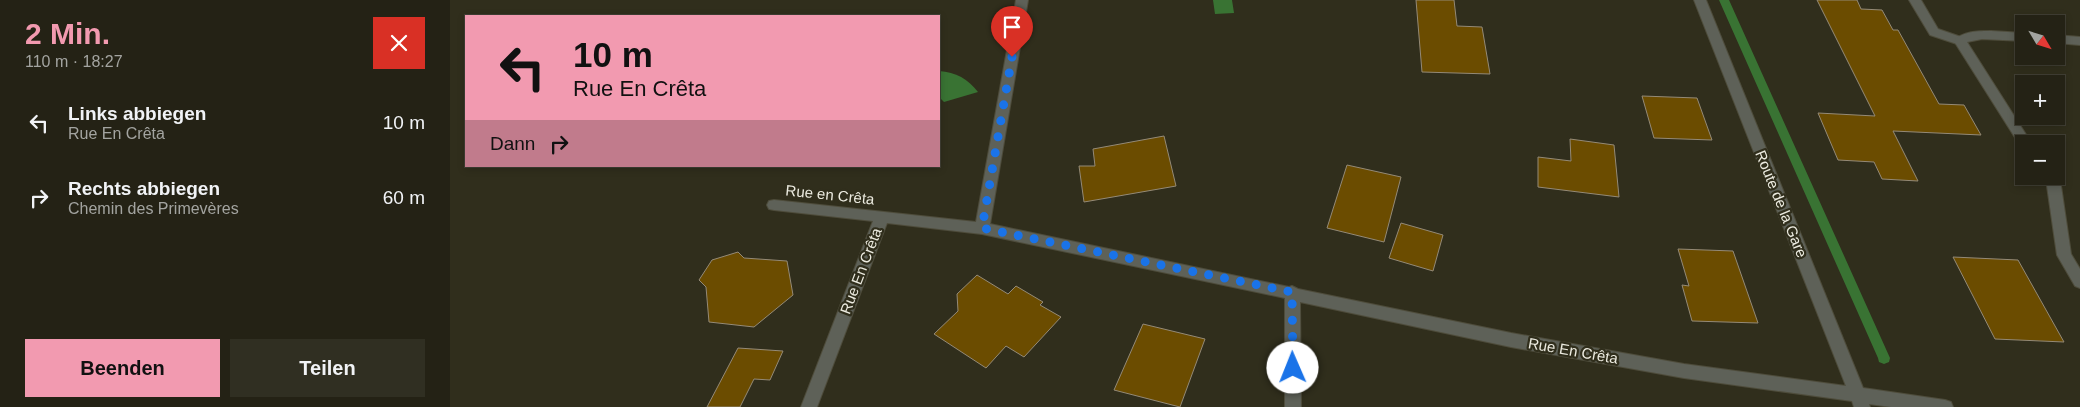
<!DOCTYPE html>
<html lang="de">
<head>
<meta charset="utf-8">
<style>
	body { margin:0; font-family:Helvetica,sans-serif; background:#302f22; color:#f1f3f6; height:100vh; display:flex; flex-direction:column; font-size:19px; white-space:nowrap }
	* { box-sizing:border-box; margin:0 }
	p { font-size:16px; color:#a3a4a0 }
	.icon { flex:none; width:28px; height:28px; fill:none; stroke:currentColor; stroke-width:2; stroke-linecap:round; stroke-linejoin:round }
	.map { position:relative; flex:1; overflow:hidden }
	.panel { display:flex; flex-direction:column; background:#242215; width:450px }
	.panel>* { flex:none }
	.hud { position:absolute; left:15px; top:15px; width:475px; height:152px; border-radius:0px; box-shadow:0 2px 8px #0003,0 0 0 1px #413f34; background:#f29ab0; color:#111; overflow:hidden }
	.needle { width:32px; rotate:128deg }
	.fabs { position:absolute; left:1565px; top:15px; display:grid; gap:10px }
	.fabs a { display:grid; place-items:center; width:50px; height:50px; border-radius:0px; background:#242215; box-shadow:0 2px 8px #0003,0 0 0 1px #413f34; font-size:25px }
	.pin { position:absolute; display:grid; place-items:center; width:42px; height:42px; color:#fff; margin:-51px -21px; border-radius:50% 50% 50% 0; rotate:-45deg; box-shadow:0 0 5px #0007 }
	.pin .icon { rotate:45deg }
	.me { position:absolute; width:55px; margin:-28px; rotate:359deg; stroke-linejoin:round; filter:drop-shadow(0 0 4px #0008) }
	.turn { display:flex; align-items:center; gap:18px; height:105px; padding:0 25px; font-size:22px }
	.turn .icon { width:65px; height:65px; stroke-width:2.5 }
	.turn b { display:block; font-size:35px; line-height:42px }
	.then { display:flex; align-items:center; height:48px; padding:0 25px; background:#0003; gap:10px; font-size:19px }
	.round { display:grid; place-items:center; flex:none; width:52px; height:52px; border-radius:0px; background:#302f22 }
	.summary { display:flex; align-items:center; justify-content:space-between; height:85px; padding:0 25px }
	h1 { font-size:30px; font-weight:700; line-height:38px; color:#f29ab0 }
	.action { display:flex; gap:10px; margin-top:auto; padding:10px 25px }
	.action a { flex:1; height:58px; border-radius:0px; background:#f29ab0; color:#111; font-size:20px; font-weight:700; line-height:58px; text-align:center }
	.action a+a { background:#302f22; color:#f1f3f6 }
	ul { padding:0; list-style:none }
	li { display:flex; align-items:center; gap:15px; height:75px; padding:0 25px }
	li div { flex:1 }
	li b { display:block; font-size:19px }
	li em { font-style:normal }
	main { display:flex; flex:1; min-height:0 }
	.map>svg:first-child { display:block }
	.water { fill:#397333 }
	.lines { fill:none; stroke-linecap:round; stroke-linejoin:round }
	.stream { fill:#397333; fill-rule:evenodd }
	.building { fill:#6b4c00; stroke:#948a77 }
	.service-casing { stroke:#4e4c3b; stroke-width:2 }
	.minor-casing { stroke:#4e4c3b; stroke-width:2 }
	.service { fill:#5e6158; fill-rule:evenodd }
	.minor { fill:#5e6158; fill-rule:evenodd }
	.route { stroke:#1a73e8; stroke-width:9; stroke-dasharray:0 16.2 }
	.labels { text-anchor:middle; stroke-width:4.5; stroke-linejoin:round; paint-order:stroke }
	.street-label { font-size:15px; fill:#ecebe0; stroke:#302e1c }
</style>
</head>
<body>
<main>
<section class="panel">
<div class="summary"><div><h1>2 Min.</h1><p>110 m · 18:27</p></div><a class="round" style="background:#d93025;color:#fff"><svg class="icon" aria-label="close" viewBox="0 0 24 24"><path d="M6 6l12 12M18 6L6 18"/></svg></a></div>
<ul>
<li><svg class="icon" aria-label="left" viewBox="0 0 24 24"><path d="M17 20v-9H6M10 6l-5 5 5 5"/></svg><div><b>Links abbiegen</b><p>Rue En Crêta</p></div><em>10 m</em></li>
<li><svg class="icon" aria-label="right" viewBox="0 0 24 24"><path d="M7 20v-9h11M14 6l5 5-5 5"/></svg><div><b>Rechts abbiegen</b><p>Chemin des Primevères</p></div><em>60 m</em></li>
</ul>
<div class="action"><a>Beenden</a><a>Teilen</a></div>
</section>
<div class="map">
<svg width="1630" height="407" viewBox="0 0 1630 407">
	<rect width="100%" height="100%" fill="#302e1c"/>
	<g class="water">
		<path d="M 763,0 L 782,0 L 784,13 L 765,14 Z"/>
		<path d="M 489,71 C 506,72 518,79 528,92 L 494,102 L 489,97 Z"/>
	</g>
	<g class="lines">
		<path class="stream" d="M 1269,0 L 1279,0 L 1440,358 L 1439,362 L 1434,364 L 1429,362 L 1428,358 Z"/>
	</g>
	<g class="building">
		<path d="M 966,0 L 1004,0 L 1007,26 L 1032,27 L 1040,74 L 972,72 Z"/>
		<path d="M 1367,0 L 1407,0 L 1411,9 L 1432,10 L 1443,30 L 1448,30 L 1489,104 L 1514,105 L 1531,135 L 1443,131 L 1468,181 L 1432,179 L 1424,162 L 1388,160 L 1368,113 L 1425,116 Z"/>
		<path d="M 1192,96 L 1247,98 L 1262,140 L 1204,138 Z"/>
		<path d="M 714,136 L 726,186 L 634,202 L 629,166 L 645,166 L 643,149 Z"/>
		<path d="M 1120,139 L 1164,145 L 1169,197 L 1088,187 L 1088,157 L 1121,161 Z"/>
		<path d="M 897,165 L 951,177 L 934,242 L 877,228 Z"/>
		<path d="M 951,223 L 993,235 L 983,271 L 939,258 Z"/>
		<path d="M 1228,249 L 1283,251 L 1308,323 L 1242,321 L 1232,285 L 1239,286 Z"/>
		<path d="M 288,252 L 294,258 L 337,261 L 343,295 L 304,327 L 259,322 L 256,287 L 249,280 L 262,260 Z"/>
		<path d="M 1503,257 L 1568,260 L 1614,342 L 1545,339 Z"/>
		<path d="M 527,275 L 558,294 L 566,286 L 593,302 L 590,305 L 611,317 L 574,357 L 556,346 L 536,368 L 484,334 L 508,311 L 507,294 Z"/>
		<path d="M 693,324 L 755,339 L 730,407 L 664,390 Z"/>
		<path d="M 288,348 L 333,351 L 320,380 L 304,379 L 290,407 L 257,407 Z"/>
	</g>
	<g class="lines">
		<g class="service-casing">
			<path id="service" d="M 1459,0 L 1471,0 L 1488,29 L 1514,38 L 1516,41 L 1514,44 L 1510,45 L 1480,35 Z"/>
		</g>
		<g class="minor-casing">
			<g id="minor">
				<path d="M 566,0 L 578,0 L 540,224 L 839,287 L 842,286 L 848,289 L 1061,333 L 1234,364 L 1396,386 L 1244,0 L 1256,0 L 1413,388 L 1495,400 L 1501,402 L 1503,407 L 1441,407 L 1419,404 L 1420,407 L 1404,407 L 1402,401 L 1234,378 L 1061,347 L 850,302 L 851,407 L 835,407 L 835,298 L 532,234 L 437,223 L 367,407 L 351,407 L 423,221 L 324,210 L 319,209 L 317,205 L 319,201 L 324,200 L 526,222 Z"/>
				<path d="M 1541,31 L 1574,33 L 1574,41 L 1532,39 L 1517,42 L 1582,144 L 1574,144 L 1574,148 L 1571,147 L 1504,41 C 1512,31 1529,31 1541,31 Z"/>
				<path d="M 1606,35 L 1630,37 L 1630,45 L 1606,43 Z"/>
				<path d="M 1591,176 L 1605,176 L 1611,186 L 1621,254 L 1630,269 L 1630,288 L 1625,286 L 1607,255 L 1597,186 Z"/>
			</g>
		</g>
		<use href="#service" class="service"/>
		<use href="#minor" class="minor"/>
	</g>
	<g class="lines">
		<path class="route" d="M 562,57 L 532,228 L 842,292 L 843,368"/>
	</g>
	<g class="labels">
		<g class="street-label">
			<text transform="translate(380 195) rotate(6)" y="5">Rue en Crêta</text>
			<text transform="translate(1331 204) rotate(68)" y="5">Route de la Gare</text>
			<text transform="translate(411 271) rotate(-69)" y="5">Rue En Crêta</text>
			<text transform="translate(1123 351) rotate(10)" y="5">Rue En Crêta</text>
		</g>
	</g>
</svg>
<div class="fabs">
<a><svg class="needle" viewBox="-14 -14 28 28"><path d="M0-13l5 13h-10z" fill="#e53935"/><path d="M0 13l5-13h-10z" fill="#a3a4a0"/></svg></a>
<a>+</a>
<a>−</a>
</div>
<div class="pin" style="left:562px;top:57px;background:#d93025"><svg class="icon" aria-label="arrive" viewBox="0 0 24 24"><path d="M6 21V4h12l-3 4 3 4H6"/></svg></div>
<svg class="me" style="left:843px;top:368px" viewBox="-20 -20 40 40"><circle r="19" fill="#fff"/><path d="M0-13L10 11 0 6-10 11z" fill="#1a73e8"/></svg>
<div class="hud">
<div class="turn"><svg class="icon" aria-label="left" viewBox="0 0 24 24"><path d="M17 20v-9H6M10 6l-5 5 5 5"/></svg><div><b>10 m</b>Rue En Crêta</div></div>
<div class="then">Dann<svg class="icon" aria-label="right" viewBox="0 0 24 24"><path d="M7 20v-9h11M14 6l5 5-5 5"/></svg></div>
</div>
</div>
</main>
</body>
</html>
